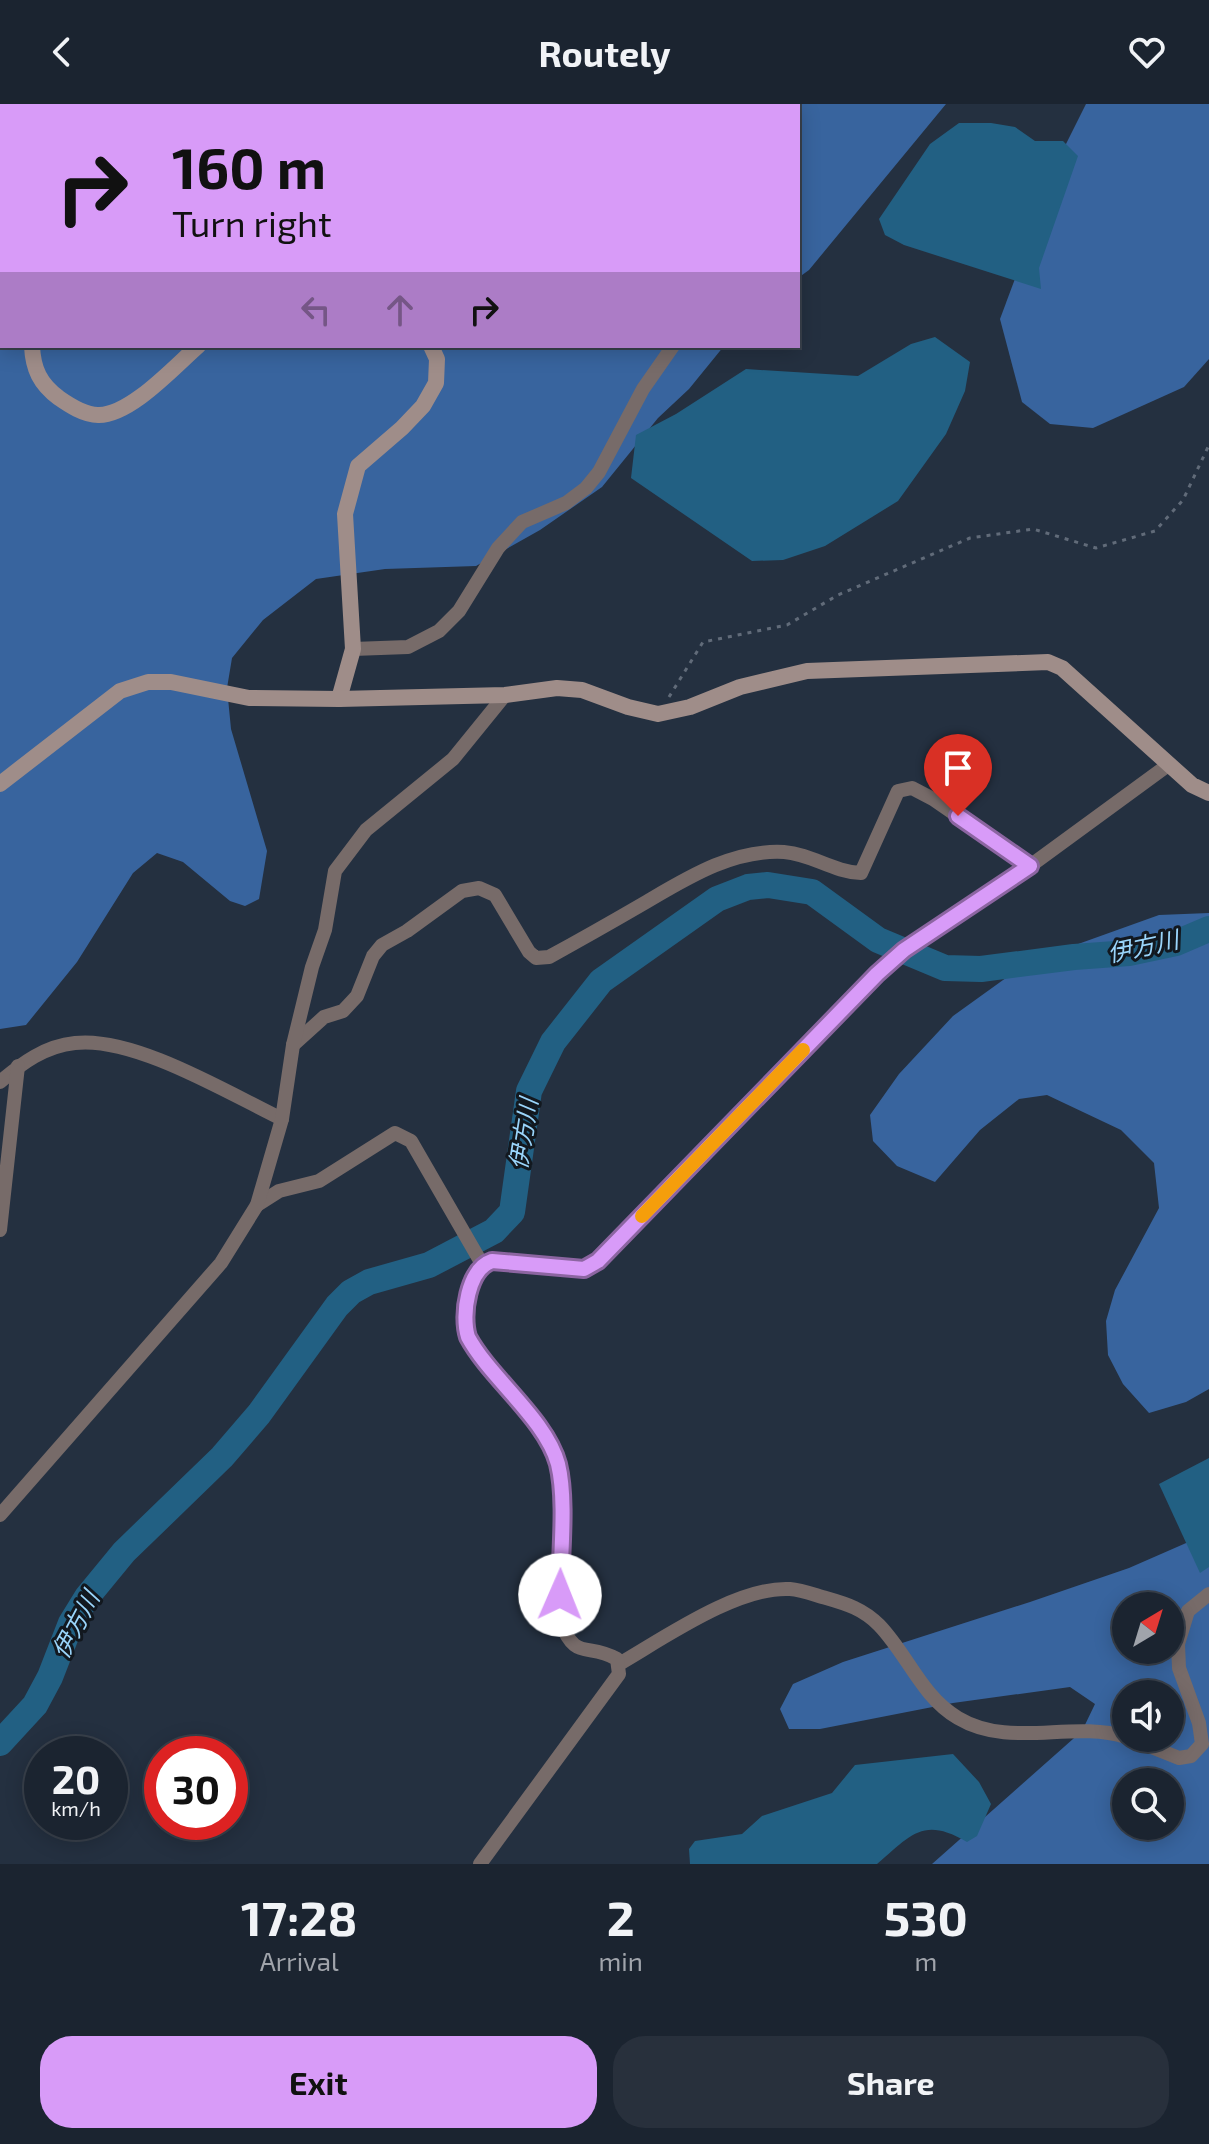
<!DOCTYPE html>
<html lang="en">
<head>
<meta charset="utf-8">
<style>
	body { margin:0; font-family:"Exo 2","Noto Sans JP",sans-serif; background:#28303c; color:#f1f3f6; height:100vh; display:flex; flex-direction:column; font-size:30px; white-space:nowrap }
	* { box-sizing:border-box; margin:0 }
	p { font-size:26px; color:#a0a4ab }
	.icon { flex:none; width:44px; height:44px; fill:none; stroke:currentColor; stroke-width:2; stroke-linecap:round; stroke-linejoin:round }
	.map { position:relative; height:1760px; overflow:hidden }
	.sheet { display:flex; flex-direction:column; background:#1b2430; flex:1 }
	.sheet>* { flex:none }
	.hud { position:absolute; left:0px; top:0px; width:800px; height:244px; box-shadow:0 4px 20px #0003,0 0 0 2px #39414c; background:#d89bf8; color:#111; overflow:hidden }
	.needle { width:52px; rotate:38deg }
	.controls { position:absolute; left:1112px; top:1488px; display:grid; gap:16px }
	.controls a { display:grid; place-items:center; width:72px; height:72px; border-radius:50%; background:#1b2430; box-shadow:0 4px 20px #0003,0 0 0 2px #39414c; font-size:40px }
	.speed { position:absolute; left:24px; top:1632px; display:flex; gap:16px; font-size:40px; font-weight:700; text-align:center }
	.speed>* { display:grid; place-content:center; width:104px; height:104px; border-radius:50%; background:#1b2430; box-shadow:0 4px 20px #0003,0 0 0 2px #39414c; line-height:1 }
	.speed small { font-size:20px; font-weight:400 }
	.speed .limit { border:12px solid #d22; background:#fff; color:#111 }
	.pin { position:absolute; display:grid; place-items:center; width:68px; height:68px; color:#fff; margin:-82px -34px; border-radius:50% 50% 50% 0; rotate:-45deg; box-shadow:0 0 8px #0007 }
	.pin .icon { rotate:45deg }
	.me { position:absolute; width:88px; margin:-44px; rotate:1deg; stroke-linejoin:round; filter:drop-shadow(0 0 6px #0008) }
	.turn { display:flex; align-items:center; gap:28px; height:168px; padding:0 40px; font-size:36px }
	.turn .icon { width:104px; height:104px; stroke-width:2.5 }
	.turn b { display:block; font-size:56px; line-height:68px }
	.lanes { display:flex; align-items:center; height:76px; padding:0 40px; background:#0003; justify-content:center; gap:40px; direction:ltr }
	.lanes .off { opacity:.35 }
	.eta { display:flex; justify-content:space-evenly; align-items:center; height:136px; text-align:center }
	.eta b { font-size:48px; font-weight:700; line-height:56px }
	.button { display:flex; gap:16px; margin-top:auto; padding:16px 40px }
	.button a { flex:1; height:92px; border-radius:32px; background:#d89bf8; color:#111; font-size:32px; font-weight:700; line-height:92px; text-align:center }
	.button a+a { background:#28303c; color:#f1f3f6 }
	header { display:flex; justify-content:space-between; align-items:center; height:104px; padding:0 40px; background:#1b2430; font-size:36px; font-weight:700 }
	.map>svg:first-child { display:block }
	.forest { fill:#38649e; fill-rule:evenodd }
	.water { fill:#226083 }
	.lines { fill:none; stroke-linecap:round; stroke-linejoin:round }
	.river { stroke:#226083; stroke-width:26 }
	.path { stroke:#616b79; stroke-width:3; stroke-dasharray:4 6; stroke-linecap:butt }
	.street { stroke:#776b69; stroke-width:14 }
	.secondary { stroke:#9f8d89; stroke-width:16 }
	.route-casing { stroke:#8c65a1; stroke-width:20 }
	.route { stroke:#d89bf8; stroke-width:14 }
	.slow { stroke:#f59e0b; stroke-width:14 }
	.labels { text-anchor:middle; stroke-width:6; stroke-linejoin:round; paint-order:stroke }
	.water-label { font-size:24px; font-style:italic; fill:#9ad5fb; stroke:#12181f }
</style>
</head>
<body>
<header><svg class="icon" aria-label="back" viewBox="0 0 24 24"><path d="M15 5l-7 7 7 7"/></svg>Routely<svg class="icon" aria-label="heart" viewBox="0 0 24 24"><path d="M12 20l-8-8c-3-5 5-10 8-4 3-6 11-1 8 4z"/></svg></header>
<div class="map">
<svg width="1209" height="1760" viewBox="0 0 1209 1760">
	<rect width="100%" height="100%" fill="#243040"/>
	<g class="forest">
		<path d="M 172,0 L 946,0 L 809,166 L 798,174 L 798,2 Z"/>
		<path d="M 1086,0 L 1209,0 L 1209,255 L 1184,283 L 1093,324 L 1050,320 L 1022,298 L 1000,215 L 1063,46 Z"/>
		<path d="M 0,169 L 2,242 L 724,242 L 689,285 L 658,314 L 602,383 L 540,426 L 476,462 L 385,465 L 316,475 L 263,516 L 232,554 L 227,584 L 231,625 L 267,747 L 259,795 L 245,802 L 230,797 L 183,758 L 157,749 L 133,769 L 77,858 L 26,921 L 0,925 Z"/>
		<path d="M 1209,809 L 1209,1285 L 1186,1298 L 1149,1309 L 1123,1280 L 1108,1251 L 1106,1217 L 1115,1186 L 1159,1104 L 1154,1059 L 1121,1026 L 1047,991 L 1019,995 L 980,1026 L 935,1078 L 897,1062 L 873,1037 L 870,1011 L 899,970 L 953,912 L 1028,858 L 1159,811 Z"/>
		<path d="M 1209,1429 L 1209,1760 L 932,1760 L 1082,1627 L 1095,1600 L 1070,1583 L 953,1599 L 820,1625 L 789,1625 L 780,1605 L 793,1580 L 843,1558 L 1030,1498 L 1129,1464 ZM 1126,1502 L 1170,1502 L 1170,1546 L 1126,1546 ZM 1126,1590 L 1170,1590 L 1170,1634 L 1126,1634 ZM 1126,1678 L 1170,1678 L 1170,1722 L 1126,1722 Z"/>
	</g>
	<g class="water">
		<path d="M 959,19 L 991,19 L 1015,23 L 1035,37 L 1063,37 L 1078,52 L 1039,164 L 1041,185 L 904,141 L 885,131 L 879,115 L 930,40 Z"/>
		<path d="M 935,233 L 970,258 L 965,287 L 946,330 L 898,397 L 825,442 L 783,456 L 752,457 L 631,374 L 636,331 L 676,310 L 746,265 L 858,272 L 911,240 Z"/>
		<path d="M 1209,1354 L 1209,1463 L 1200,1469 L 1159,1380 Z"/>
		<path d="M 953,1650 L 979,1678 L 991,1700 L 977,1732 L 967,1738 C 923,1712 911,1731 877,1760 L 690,1760 L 689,1745 L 695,1737 L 742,1730 L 762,1712 L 832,1689 L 855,1661 Z"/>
	</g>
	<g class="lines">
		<path class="river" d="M 0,1639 L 35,1601 L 50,1573 L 71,1519 L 87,1493 L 124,1448 L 222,1353 L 259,1310 L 337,1202 L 351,1188 L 369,1178 L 429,1161 L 494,1127 L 512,1108 L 529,987 L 553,938 L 601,877 L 717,795 L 748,783 L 768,781 L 812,788 L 878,836 L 945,864 L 981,865 L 1074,853 L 1129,849 L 1176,839 L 1209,825"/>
		<path class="path" d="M 669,593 L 703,538 L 787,521 L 838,491 L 970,434 L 1033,425 L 1096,444 L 1155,427 L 1183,396 L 1209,341"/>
		<g class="street">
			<path d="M 116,2 L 119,0"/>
			<path d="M 555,2 L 555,0"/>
			<path d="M 761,2 L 762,0"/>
			<path d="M 353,545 L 408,543 L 439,527 L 459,507 L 498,444 L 522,418 L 566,399 L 586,384 L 599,368 L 643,285 L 673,242"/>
			<path d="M 293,941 L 324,913 L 343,907 L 357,892 L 373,852 L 382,841 L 407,827 L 462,787 L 479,784 L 495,791 L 529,848 L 536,854 L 549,853 C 580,836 610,819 641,801 C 684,776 731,745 784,748 C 812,750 833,768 861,769 L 898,687 L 912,684 L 933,695 L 1030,762"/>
			<path d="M 0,978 C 22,959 45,942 75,939 C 134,932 228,989 282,1015"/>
			<path d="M 257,1101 L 279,1087 L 319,1077 L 395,1029 L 411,1037 L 482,1160"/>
			<path d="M 0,1126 L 18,962"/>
			<path d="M 0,1411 L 221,1159 L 257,1101 L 282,1015 L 293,941 L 312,863 L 325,826 L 335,767 L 366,726 L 453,655 L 505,591"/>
			<path d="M 619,1560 C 664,1534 738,1482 790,1485 C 802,1486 815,1491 826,1494 C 847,1500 863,1505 879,1521 C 908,1551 921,1592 958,1614 C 1010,1645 1071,1616 1126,1633"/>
			<path d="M 1129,1634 L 1179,1654 L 1191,1652 L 1202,1640 L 1199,1619 L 1179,1564 L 1178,1540 L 1188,1507 L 1209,1490"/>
			<path d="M 480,1760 L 619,1570 L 617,1555 C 586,1538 576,1558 560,1517 L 561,1389 L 558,1359 L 543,1330 L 468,1233 C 461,1211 468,1165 492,1157 L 584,1165 L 598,1157 L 877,870 L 904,846 L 1030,762 L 1168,661"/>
		</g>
		<g class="secondary">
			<path d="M 0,170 L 2,172"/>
			<path d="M 32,242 C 33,265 40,280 59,294 C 69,301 84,311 98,311 C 130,312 175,262 198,242"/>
			<path d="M 339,595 L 353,545 L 345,410 L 358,362 L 402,324 L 423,302 L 436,279 L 437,255 L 431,242"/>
			<path d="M 0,680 L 120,587 L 148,578 L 171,578 L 249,594 L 339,595 L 505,591 L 557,584 L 582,586 L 628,603 L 658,610 L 690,603 L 740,583 L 807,567 L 1048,558 L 1062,564 L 1192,681 L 1209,689"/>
		</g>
	</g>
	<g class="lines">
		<g class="route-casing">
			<path id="route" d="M 560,1491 C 560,1453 567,1397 558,1360 C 546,1315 490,1274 468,1233 C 461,1211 468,1165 492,1157 L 584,1165 L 598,1157 L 877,870 L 904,846 L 1030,762 L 958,712"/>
		</g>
		<use href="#route" class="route"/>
		<path class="slow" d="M 642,1112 L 803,946"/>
	</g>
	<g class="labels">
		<g class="water-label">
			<text transform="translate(1143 843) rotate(-12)" y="8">伊方川</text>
			<text transform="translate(524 1030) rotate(-81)" y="8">伊方川</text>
			<text transform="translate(76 1521) rotate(-62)" y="8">伊方川</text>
		</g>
	</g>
</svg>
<div class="controls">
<a><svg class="needle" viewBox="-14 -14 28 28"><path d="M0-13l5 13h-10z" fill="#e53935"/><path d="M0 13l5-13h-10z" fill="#a0a4ab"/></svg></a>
<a><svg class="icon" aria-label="sound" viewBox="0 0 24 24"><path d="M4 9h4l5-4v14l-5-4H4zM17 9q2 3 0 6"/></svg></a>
<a><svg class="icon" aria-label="search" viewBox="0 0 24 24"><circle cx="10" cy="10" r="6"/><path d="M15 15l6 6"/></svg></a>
</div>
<div class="speed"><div>20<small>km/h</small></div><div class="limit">30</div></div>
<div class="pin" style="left:958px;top:712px;background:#d93025"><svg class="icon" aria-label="arrive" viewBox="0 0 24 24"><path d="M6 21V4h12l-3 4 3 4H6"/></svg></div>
<svg class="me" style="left:560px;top:1491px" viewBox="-20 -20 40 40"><circle r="19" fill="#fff"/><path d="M0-13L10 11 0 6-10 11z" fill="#d89bf8"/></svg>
<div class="hud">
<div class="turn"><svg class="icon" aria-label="right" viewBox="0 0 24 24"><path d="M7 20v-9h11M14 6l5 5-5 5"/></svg><div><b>160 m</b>Turn right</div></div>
<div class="lanes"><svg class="icon off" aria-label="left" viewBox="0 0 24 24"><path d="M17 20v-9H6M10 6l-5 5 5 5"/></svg><svg class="icon off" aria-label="ahead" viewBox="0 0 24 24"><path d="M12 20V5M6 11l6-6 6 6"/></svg><svg class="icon" aria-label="right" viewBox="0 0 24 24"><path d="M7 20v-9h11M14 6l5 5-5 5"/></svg></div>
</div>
</div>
<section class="sheet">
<div class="eta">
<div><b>17:28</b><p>Arrival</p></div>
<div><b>2</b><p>min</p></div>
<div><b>530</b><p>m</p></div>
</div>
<div class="button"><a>Exit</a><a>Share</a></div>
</section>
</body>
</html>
